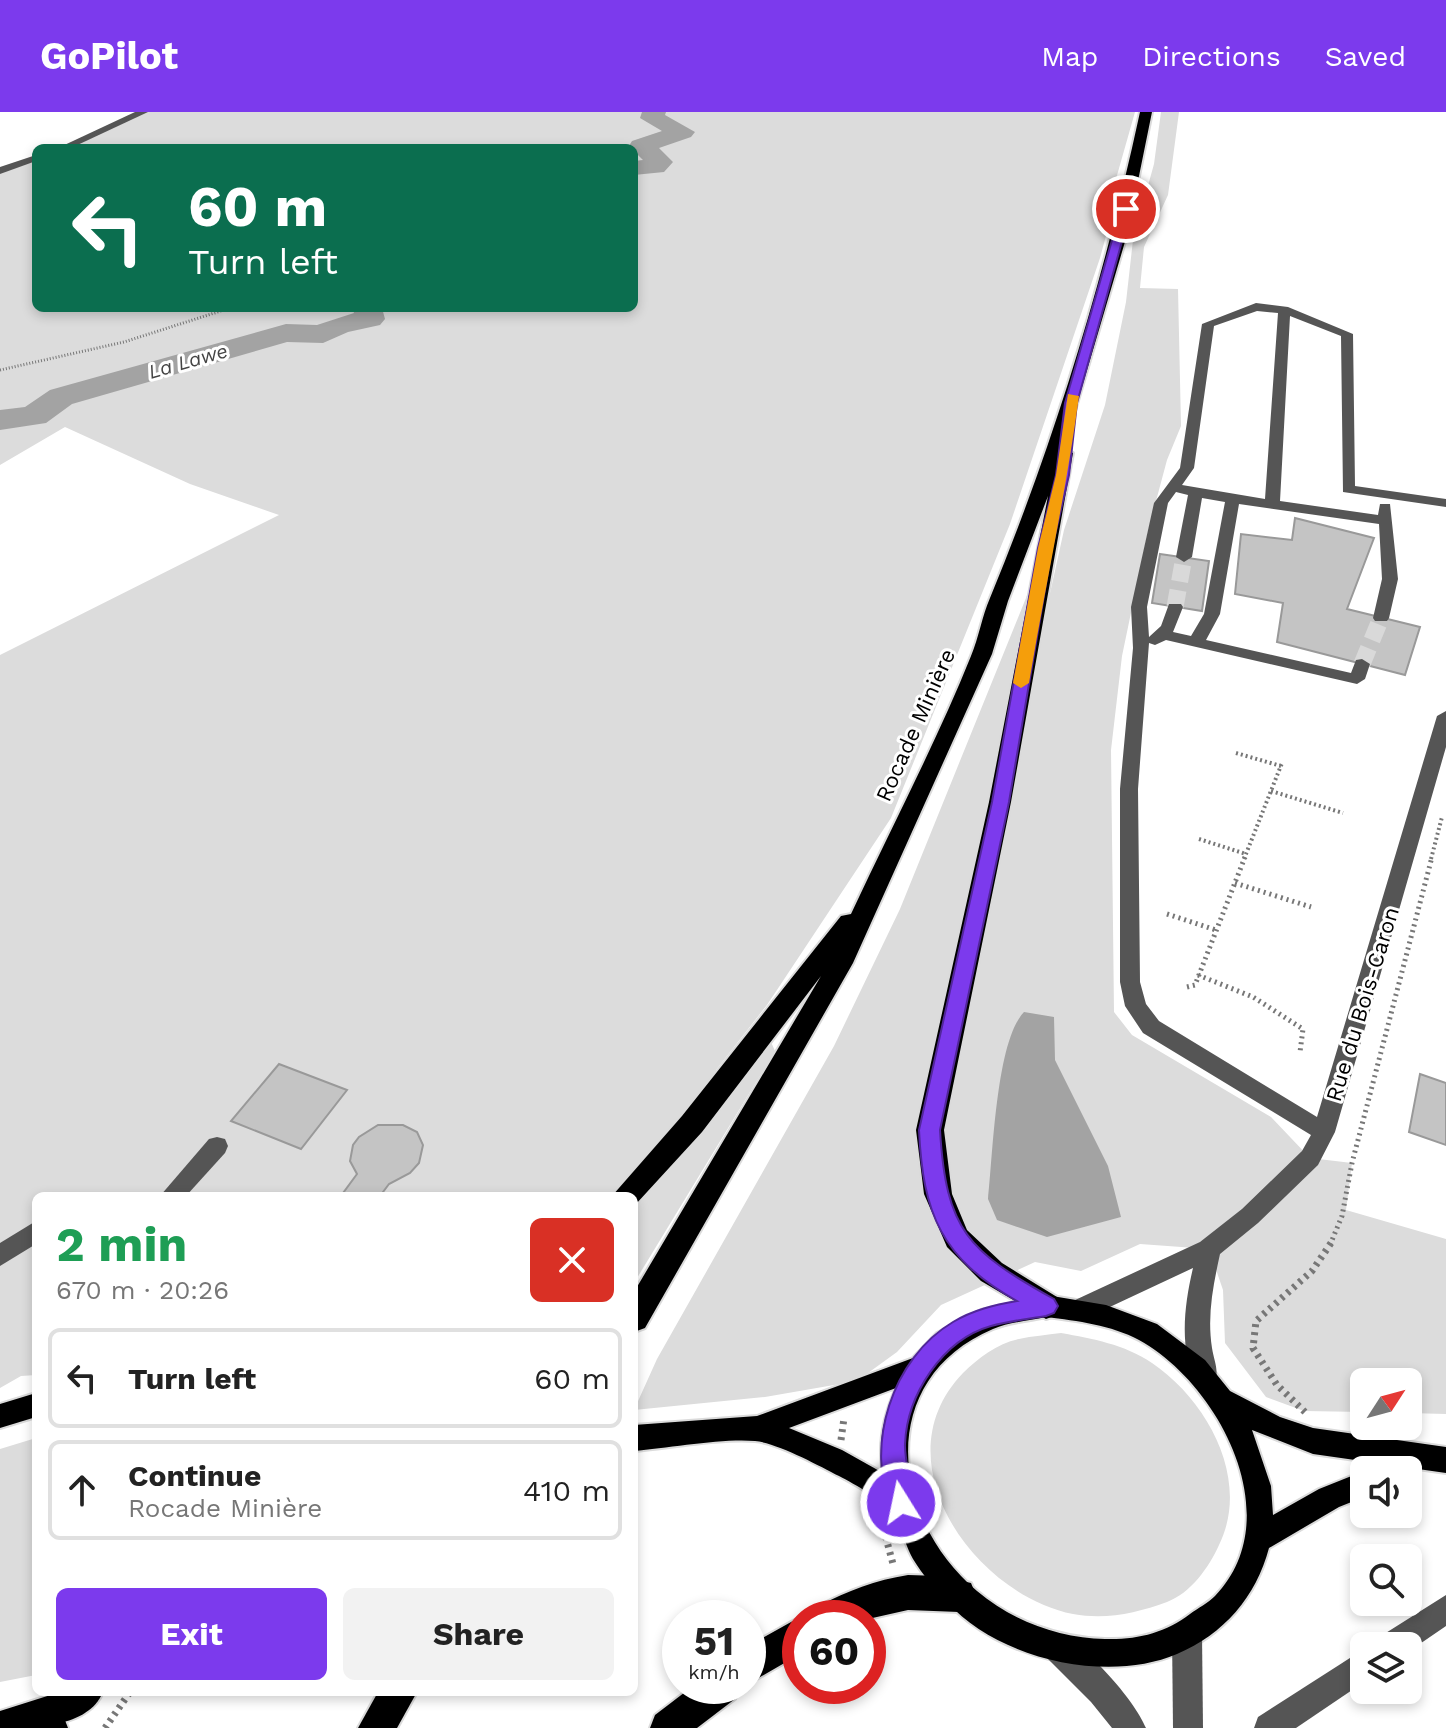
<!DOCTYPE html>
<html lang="en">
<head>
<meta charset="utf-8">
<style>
	body { margin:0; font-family:"Work Sans",sans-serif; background:#f2f2f2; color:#222; height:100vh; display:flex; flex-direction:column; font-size:30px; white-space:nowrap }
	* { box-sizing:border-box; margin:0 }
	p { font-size:26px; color:#767676 }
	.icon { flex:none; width:44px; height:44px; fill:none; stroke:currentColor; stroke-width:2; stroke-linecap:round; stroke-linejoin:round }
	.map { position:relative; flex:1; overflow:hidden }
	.panel { position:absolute; left:32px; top:1080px; width:606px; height:504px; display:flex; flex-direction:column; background:#fff; border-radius:12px; box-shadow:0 4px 12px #0003 }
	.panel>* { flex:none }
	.banner { position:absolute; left:32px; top:32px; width:606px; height:168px; border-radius:12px; box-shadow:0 4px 12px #0003; background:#0b6e4f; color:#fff; overflow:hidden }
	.needle { width:52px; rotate:54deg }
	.fabs { position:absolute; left:1350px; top:1256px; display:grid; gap:16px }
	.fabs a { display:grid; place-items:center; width:72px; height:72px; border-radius:12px; background:#fff; box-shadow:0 4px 12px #0003; font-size:40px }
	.speed { position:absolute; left:662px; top:1488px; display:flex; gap:16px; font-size:40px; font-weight:700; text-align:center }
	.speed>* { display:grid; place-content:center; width:104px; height:104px; border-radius:50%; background:#fff; box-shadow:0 4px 12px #0003; line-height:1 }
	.speed small { font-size:20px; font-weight:400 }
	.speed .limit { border:12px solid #d22; background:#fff; color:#111 }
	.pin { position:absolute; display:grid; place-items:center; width:68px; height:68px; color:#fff; margin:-34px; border:4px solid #fff; border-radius:50%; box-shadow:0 2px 8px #0007 }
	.me { position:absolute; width:88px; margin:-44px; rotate:350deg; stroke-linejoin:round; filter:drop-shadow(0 0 6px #0008) }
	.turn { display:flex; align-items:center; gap:28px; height:168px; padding:0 24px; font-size:36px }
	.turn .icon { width:104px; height:104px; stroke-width:2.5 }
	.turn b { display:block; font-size:56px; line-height:68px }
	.round { display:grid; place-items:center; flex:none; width:84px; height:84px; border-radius:12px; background:#f2f2f2 }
	.head { display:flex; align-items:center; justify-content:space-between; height:136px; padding:0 24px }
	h1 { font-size:48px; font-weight:700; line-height:60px; color:#1e9e55 }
	.button { display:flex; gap:16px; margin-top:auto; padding:16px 24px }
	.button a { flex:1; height:92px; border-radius:12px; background:#7c3aed; color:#fff; font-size:32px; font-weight:700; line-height:92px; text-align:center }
	.button a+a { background:#f2f2f2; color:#222 }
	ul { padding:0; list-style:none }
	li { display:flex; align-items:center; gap:24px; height:100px; margin:0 16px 12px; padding:0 8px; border:4px solid #e0e0e0; border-radius:12px }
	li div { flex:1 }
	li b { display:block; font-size:30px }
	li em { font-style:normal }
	header { display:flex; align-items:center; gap:48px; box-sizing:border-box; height:112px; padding:0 40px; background:#7c3aed; color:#fff }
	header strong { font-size:38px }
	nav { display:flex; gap:44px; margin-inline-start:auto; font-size:28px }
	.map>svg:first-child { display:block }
	.green { fill:#dcdcdc }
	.water { fill:#a3a3a3 }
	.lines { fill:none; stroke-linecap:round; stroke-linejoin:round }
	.river { fill:#a3a3a3; fill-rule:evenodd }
	.building { fill:#c4c4c4; stroke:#999; stroke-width:2 }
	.minor-tunnel { stroke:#d9d9d9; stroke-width:17; stroke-dasharray:17 9; stroke-linecap:butt }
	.major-casing { stroke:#dbdbdb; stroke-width:4 }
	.highway-casing { stroke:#dbdbdb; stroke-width:4 }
	.path-far3 { stroke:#777; stroke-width:3; stroke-dasharray:1 2; stroke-linecap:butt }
	.path-far2 { stroke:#777; stroke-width:4; stroke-dasharray:2 3; stroke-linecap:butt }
	.path-far1 { stroke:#777; stroke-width:5; stroke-dasharray:2 4; stroke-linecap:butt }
	.path { stroke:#777; stroke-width:7; stroke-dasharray:3 5; stroke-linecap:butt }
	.minor { fill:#555; fill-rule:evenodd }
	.major { fill:#000; fill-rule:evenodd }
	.highway { fill:#000; fill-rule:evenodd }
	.route { fill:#7c3aed; stroke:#51269a; stroke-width:2 }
	.slow { fill:#f59e0b }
	.labels { text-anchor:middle; stroke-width:6; stroke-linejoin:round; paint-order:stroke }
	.far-water-label { font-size:20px; font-style:italic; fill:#444; stroke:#fff }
	.street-label { font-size:22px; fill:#000; stroke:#fff }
</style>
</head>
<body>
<header>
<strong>GoPilot</strong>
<nav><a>Map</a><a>Directions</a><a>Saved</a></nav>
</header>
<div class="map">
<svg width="1446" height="1616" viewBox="0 0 1446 1616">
	<rect width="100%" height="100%" fill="#fff"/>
	<g class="green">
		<path d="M 142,0 L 1135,0 L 1112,81 L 1110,109 L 1100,146 L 1010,412 L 891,706 L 767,893 L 716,958 L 746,960 L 771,930 L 775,939 L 634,1171 L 634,1084 L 36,1084 L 36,1263 L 21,1264 L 0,1276 L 0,543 L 279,403 L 190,372 L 65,315 L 0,353 L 0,59 L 36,46 L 36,196 L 634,196 L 634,36 L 63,36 Z"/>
		<path d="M 1161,0 L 1179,0 L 1168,83 L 1144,135 L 1140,176 L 1178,177 L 1181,314 L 1167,348 L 1148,419 L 1122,544 L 1111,638 L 1114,900 L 1132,923 L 1271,1005 L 1310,1046 L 1352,1051 L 1346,1098 L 1446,1127 L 1446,1302 L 1408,1301 L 1408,1270 L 1364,1270 L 1364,1300 L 1304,1299 L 1266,1285 L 1225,1231 L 1223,1178 L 1209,1137 L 1140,1132 L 1081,1159 L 1035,1150 L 941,1193 L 897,1240 L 857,1269 L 765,1285 L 634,1298 L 657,1247 L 834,934 L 900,797 L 1028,481 L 1026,510 L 1033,558 L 1064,418 L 1105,293 L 1126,190 L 1133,128 L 1154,52 Z"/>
		<path d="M 1061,1221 C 1093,1227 1124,1232 1152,1251 C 1208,1289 1251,1368 1219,1433 C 1209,1455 1191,1481 1167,1490 C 1137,1501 1106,1508 1073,1502 C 973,1482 879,1348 963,1261 C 978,1246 998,1231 1019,1227 C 1032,1224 1047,1223 1061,1221 Z"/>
		<path d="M 36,1326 L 36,1563 L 0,1570 L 0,1337 Z"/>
	</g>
	<path class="water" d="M 1024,900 L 1054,905 L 1055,948 L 1108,1054 L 1121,1105 L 1047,1125 L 997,1108 L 988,1087 C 993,1043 996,929 1024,900 Z"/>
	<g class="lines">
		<g class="river">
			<path d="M 642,0 L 666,0 L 665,3 L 695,20 L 691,25 L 659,36 L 673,50 L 664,60 L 634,63 L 634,49 L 643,48 L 629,34 L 632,29 L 662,19 L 640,6 Z"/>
			<path d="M 352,196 L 382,196 L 385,207 L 380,213 L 348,220 L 323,231 L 287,230 L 72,292 L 46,311 L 0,318 L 0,298 L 25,295 L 50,278 L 286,212 L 317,213 L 354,201 Z"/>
		</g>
	</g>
	<g class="building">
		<path d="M 1295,406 L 1374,426 L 1347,497 L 1420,515 L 1405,563 L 1277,530 L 1283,491 L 1235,482 L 1241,422 L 1292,428 Z"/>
		<path d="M 1160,442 L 1209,449 L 1202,499 L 1152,491 Z"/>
		<path d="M 279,952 L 347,978 L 301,1037 L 231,1009 Z"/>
		<path d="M 1420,962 L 1446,971 L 1446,1033 L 1409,1020 Z"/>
		<path d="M 378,1013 L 403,1013 L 417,1020 L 423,1033 L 419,1051 L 410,1061 L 389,1072 L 380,1084 L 322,1084 L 343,1081 L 357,1062 L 350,1049 L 353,1033 L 359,1025 Z"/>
	</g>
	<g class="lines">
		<g class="minor-tunnel">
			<path d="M 1175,495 L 1184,445"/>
			<path d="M 1362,552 L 1381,506"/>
		</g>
		<g class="major-casing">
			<g id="major">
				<path d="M 1046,1183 L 1106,1193 L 1157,1212 L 1205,1248 L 1230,1279 L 1280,1305 L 1313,1316 L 1446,1335 L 1446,1361 L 1313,1342 L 1252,1318 L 1271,1374 L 1273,1403 L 1319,1377 L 1364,1359 L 1364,1385 L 1339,1395 L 1269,1436 C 1256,1485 1224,1522 1177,1542 C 1107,1572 998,1547 947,1490 C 935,1477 922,1462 913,1447 C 905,1433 902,1416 893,1403 C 882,1387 856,1373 839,1364 C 818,1353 777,1331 755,1329 C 723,1326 668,1336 634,1339 L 634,1313 L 757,1304 L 913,1246 L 937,1221 L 981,1198 ZM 1046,1205 C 1078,1209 1111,1213 1139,1228 C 1219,1272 1290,1406 1215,1484 C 1208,1491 1198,1496 1190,1502 C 1165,1521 1137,1528 1105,1527 C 1060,1526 1012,1509 977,1479 C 890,1406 875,1267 993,1217 C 1009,1210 1029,1209 1046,1205 ZM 896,1276 C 884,1303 877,1331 883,1361 L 842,1338 L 789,1316 Z"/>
				<path d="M 36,1281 L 36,1305 L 0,1316 L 0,1292 Z"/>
				<path d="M 60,1580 L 103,1580 C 88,1616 33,1616 0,1616 L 0,1599 Z"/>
			</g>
		</g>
		<g class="highway-casing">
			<g id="highway">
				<path d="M 1140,0 L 1152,0 L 1127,123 L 1064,336 L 1073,341 L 1011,690 L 944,1018 L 952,1082 L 967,1118 L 1002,1151 L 1057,1185 L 1061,1194 L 1057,1203 L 1046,1207 L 981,1169 L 947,1135 L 924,1082 L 916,1018 L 989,690 L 1048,384 L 1008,489 L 992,542 L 853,851 L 645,1216 L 634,1220 L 634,1180 L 821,864 L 702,1020 L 636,1092 L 634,1084 L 612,1084 L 682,1004 L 841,804 L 851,802 C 891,716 936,631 971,544 C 979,525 982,504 990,486 C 1055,328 1104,167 1140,0 Z"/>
				<path d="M 908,1463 L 941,1464 L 971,1471 L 976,1483 L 971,1495 L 959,1500 L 908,1498 L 868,1507 L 814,1506 L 819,1494 C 847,1479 876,1468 908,1463 Z"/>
				<path d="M 800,1505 L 804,1506 L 800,1506 L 800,1542 L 748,1572 L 748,1534 Z"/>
				<path d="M 693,1574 L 740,1574 L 735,1587 L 697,1616 L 650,1616 L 655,1603 Z"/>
				<path d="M 378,1580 L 417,1580 L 397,1616 L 358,1616 Z"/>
				<path d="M 18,1594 L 63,1603 L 68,1616 L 2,1616 L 5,1599 Z"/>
			</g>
		</g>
		<path class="path-far3" d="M 0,258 L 124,230 L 230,196"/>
		<g class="path-far2">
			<path d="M 1236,641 L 1281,654"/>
			<path d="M 1271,679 L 1343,701"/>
			<path d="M 1199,727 L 1246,742"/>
			<path d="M 1244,747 L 1282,651"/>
			<path d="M 1431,747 L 1442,705"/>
		</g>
		<g class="path-far1">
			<path d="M 1235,771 L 1311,795"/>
			<path d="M 1167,802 L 1216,818"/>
			<path d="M 1198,863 L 1253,885 L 1303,917 L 1300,940"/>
			<path d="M 1187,875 L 1195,873 L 1245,745"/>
			<path d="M 1330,1133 L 1342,1104 L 1352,1051 L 1432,745"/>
		</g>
		<g class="path">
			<path d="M 1305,1300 L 1277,1273 L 1253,1236 L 1256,1209 L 1312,1159 L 1331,1131"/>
			<path d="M 841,1328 L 844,1306"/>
			<path d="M 868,1398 L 886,1426 L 893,1452"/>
			<path d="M 105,1616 L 130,1580"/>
		</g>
		<g class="minor">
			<path d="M 135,0 L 148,0 L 71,36 L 58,36 Z"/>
			<path d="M 36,43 L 36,49 L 0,62 L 0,55 Z"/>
			<path d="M 1256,191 L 1288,195 L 1353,222 L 1355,374 L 1446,387 L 1446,395 L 1343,380 L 1341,224 L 1290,204 L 1280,389 L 1378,403 L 1380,392 L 1390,392 L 1398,467 L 1389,506 L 1387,509 L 1375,509 L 1373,506 L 1382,467 L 1379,412 L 1239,392 L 1220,502 L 1206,528 L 1351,561 L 1356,548 L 1362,547 L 1370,552 L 1365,567 L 1357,572 L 1166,528 L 1155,533 L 1149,531 L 1138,677 L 1140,870 L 1146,892 L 1159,909 L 1317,1005 L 1437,604 L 1446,599 L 1446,635 L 1335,1020 L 1318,1053 L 1258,1111 L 1220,1142 C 1213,1174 1207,1204 1212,1236 C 1214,1249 1220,1260 1214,1272 L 1205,1276 L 1196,1272 C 1179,1236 1184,1194 1193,1156 L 1082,1208 L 1073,1205 L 1070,1197 L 1073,1189 L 1200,1130 L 1242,1097 L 1302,1039 L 1311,1023 L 1143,921 L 1125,894 L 1120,870 L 1120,677 L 1133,536 L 1131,495 L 1154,391 L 1180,356 L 1202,212 ZM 1257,199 L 1278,201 L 1265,387 L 1182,373 L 1194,356 L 1214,214 ZM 1176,380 L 1188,383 L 1176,445 L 1184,450 L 1192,445 L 1202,386 L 1225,390 L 1204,502 L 1191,524 L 1173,520 L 1183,495 L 1181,492 L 1169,492 L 1161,514 L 1149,525 L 1147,495 L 1168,391 Z"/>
			<path d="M 217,1025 L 225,1027 L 228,1034 L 225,1041 L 186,1084 L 160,1084 L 209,1027 Z"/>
			<path d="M 36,1109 L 36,1132 L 0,1154 L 0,1131 Z"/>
			<path d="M 1446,1483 L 1446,1514 L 1408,1540 L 1408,1534 L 1376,1534 L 1381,1524 Z"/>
			<path d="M 1187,1507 L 1197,1512 L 1202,1522 L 1203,1616 L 1173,1616 L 1172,1522 L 1177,1512 Z"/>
			<path d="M 1057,1521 C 1086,1533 1134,1587 1146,1616 L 1112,1616 L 1091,1590 L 1047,1546 L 1042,1536 L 1047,1526 Z"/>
			<path d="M 1364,1537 L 1364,1570 L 1296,1616 L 1254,1616 L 1258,1605 Z"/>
		</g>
		<use href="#major" class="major"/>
		<use href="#highway" class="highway"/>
	</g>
	<path class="route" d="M 1126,94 L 1131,97 L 1077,291 L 1069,363 L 1052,436 L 1009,690 L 940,1018 C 946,1119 968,1139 1054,1187 L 1058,1194 L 1054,1201 L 1046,1204 C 1028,1207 1009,1209 991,1214 C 942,1228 907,1283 905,1332 C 904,1353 917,1381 909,1399 L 901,1403 L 892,1399 C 864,1334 892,1246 953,1210 C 973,1198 994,1193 1017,1189 C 941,1146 923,1102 919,1018 L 992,690 L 1038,436 L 1056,363 L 1065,291 L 1121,97 Z"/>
	<path class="slow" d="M 1068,282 L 1079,284 C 1066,381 1045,475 1029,571 L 1021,576 L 1013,571 L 1038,436 L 1056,363 Z"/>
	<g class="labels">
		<g class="far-water-label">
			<text transform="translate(188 249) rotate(-16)" y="7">La Lawe</text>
		</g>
		<g class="street-label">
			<text transform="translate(915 613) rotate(-66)" y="8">Rocade Minière</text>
			<text transform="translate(1362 892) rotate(-73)" y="8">Rue du Bois-Caron</text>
		</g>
	</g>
</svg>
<div class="fabs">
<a><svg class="needle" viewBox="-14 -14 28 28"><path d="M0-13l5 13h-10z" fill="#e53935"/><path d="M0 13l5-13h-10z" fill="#767676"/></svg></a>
<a><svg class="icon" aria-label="sound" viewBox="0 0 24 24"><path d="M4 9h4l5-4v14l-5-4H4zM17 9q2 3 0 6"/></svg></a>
<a><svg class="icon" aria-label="search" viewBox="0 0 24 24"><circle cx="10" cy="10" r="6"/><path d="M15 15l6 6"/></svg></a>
<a><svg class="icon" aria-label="layers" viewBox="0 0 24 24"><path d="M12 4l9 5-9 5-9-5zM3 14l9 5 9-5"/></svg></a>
</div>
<div class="speed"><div>51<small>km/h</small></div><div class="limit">60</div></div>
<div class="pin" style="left:1126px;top:97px;background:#d93025"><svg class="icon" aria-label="arrive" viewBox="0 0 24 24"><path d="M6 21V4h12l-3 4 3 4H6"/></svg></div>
<svg class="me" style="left:901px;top:1391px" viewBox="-20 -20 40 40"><circle r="17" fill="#7c3aed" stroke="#fff" stroke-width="3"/><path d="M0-11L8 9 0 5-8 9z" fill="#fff"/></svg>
<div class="banner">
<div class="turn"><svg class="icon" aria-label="left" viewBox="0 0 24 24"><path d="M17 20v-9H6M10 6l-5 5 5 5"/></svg><div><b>60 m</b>Turn left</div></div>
</div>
<section class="panel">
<div class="head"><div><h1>2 min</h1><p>670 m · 20:26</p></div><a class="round" style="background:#d93025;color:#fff"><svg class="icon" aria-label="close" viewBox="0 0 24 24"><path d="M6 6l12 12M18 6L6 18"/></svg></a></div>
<ul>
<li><svg class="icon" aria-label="left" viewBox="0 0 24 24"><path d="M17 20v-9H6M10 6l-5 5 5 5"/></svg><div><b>Turn left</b></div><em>60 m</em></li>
<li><svg class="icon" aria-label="ahead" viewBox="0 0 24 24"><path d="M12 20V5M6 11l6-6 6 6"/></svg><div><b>Continue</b><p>Rocade Minière</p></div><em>410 m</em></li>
</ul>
<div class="button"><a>Exit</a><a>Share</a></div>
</section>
</div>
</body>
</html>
